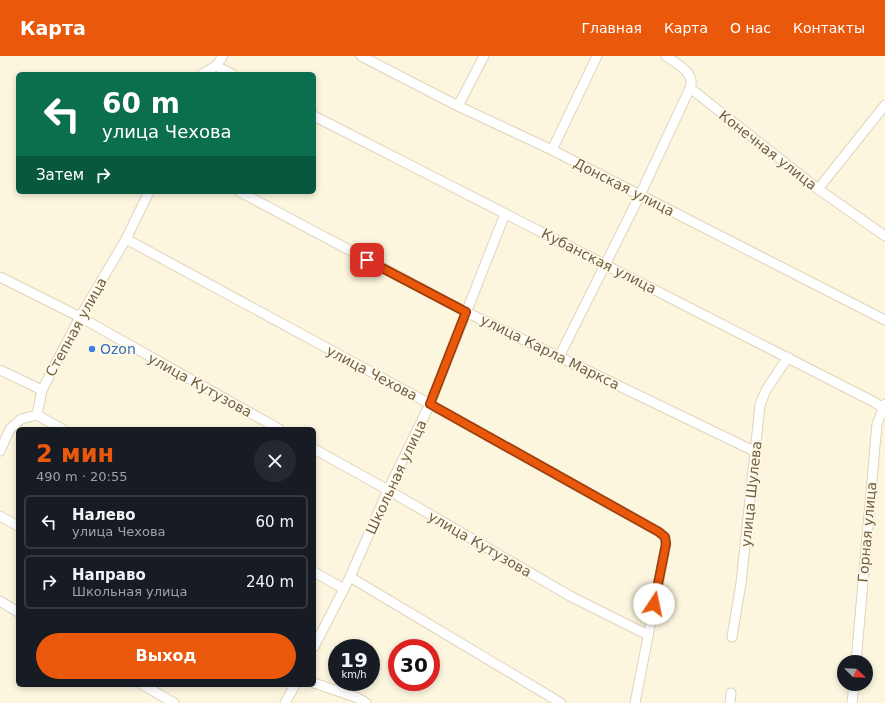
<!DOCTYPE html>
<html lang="ru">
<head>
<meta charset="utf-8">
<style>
	body { margin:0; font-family:"DejaVu Sans",sans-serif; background:#242831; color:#f1f3f6; height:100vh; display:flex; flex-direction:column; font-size:15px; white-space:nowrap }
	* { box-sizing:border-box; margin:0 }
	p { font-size:13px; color:#9ea1a6 }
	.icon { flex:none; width:22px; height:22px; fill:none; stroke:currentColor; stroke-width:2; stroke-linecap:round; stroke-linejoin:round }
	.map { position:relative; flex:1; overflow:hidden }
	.details { position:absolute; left:16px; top:371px; width:300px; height:260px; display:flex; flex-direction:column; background:#171b24; border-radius:6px; box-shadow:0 2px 6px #0003 }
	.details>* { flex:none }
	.hud { position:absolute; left:16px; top:16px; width:300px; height:122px; border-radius:6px; box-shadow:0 2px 6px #0003; background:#0b6e4f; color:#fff; overflow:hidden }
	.needle { width:26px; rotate:113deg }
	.controls { position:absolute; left:837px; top:599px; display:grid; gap:8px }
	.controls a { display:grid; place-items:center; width:36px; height:36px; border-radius:50%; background:#171b24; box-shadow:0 2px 6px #0003; font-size:20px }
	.speed { position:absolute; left:328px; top:583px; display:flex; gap:8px; font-size:20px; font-weight:700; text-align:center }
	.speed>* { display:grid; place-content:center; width:52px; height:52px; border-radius:50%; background:#171b24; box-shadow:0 2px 6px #0003; line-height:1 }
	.speed small { font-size:10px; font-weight:400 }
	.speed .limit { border:6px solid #d22; background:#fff; color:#111 }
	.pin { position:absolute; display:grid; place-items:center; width:34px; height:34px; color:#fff; margin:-17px; border-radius:8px; box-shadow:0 2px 6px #0006 }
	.me { position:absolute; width:44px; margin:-22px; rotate:11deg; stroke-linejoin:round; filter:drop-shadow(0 0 3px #0008) }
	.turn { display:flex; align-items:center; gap:14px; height:84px; padding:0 20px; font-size:18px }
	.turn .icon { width:52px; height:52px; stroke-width:2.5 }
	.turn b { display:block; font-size:28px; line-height:34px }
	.then { display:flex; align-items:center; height:38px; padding:0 20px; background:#0003; gap:8px; font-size:15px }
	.round { display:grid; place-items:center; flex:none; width:42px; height:42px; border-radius:21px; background:#242831 }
	.summary { display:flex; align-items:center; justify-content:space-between; height:68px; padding:0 20px }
	h1 { font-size:24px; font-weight:700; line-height:30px; color:#ea580c }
	.cta { display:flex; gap:8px; margin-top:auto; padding:8px 20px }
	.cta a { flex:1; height:46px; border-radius:24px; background:#ea580c; color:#fff; font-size:16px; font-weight:700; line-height:46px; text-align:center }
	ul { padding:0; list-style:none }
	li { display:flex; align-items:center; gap:12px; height:54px; margin:0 8px 6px; padding:0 12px; border:2px solid #363941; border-radius:6px }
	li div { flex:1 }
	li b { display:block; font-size:15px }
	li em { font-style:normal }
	header { display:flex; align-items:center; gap:24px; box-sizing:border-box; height:56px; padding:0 20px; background:#ea580c; color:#fff }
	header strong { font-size:19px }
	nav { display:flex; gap:22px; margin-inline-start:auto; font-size:14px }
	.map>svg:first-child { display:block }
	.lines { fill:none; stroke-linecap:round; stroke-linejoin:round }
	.minor-casing { stroke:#e0d3bb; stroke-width:11 }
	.minor { stroke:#fff; stroke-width:9 }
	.route-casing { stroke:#983908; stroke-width:10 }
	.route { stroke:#ea580c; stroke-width:7 }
	.shop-dot { fill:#3f7fe0; stroke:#fffae5; stroke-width:1.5 }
	.labels { text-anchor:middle; stroke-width:3; stroke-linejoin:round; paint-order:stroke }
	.street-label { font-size:14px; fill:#725e47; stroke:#fffae5 }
	.shop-label { font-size:14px; fill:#366cbe; stroke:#fffae5; text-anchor:start }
</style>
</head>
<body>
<header>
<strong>Карта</strong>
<nav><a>Главная</a><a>Карта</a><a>О нас</a><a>Контакты</a></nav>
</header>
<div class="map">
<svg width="885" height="647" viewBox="0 0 885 647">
	<rect width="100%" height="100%" fill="#fcf6df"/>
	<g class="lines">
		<g class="minor-casing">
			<g id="minor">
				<path d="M 361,0 L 458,50 L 552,94 L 640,139 L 885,264"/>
				<path d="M 666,0 C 677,8 696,17 690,32 L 818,133 L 885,180"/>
				<path d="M 216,10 L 232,18"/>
				<path d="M 202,18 L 216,10 L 223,0"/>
				<path d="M 458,50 L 484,0"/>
				<path d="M 314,60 L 874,346 L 883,352"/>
				<path d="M 552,94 L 597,0"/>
				<path d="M 818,133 L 885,49"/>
				<path d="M 240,136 L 466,256 L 756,396"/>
				<path d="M 126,183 L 430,348 L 659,476 L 665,481 L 666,488 L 635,647"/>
				<path d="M 0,221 L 80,261 L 279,373"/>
				<path d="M 559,301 L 640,139 L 690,32"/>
				<path d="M 0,314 L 42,334"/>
				<path d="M 37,359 L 62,373"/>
				<path d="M 314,393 L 388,434 L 570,540 L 648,579"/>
				<path d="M 0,395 L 10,373 L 21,363 L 37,359 L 42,334 L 80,261 L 126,183 L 149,136"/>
				<path d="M 0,460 L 18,470"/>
				<path d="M 314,516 L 344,533"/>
				<path d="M 350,521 L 561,647"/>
				<path d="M 0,545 L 18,556"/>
				<path d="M 732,581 L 741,527 L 760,349 L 766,334 L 788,301"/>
				<path d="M 314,591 L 350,521 L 388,434 L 430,348 L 505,158"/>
				<path d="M 856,606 L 875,390 L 877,368 L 885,348"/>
				<path d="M 314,627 L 358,642 L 366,647"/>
				<path d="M 143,629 L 174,647"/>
				<path d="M 285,647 L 295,629"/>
				<path d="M 730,647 L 731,637"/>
				<path d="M 852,647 L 854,628"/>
			</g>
		</g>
		<use href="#minor" class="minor"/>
	</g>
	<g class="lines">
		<g class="route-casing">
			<path id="route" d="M 367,204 L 466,256 L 430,348 L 659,476 L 665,481 L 666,488 L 654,548"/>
		</g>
		<use href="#route" class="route"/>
	</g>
	<circle class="shop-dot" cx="92" cy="293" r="4"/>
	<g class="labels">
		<g class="street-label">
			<text transform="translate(768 94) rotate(38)" y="5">Конечная улица</text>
			<text transform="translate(624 131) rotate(27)" y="5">Донская улица</text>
			<text transform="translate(599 205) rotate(27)" y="5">Кубанская улица</text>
			<text transform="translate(76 271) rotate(-61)" y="5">Степная улица</text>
			<text transform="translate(550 296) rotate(26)" y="5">улица Карла Маркса</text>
			<text transform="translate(372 317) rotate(28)" y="5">улица Чехова</text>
			<text transform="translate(200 329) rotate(29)" y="5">улица Кутузова</text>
			<text transform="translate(396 421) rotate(-65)" y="5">Школьная улица</text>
			<text transform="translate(751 438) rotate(-84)" y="5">улица Шулева</text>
			<text transform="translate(867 476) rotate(-85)" y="5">Горная улица</text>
			<text transform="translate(480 488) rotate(30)" y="5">улица Кутузова</text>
		</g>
		<g class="shop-label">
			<text x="100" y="298">Ozon</text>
		</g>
	</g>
</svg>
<div class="controls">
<a><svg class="needle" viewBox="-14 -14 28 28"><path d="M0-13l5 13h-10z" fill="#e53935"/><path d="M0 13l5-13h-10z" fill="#9ea1a6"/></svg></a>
</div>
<div class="speed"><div>19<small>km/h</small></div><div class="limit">30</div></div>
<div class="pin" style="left:367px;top:204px;background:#d93025"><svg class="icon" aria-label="arrive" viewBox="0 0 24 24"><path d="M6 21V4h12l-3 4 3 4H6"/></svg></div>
<svg class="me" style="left:654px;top:548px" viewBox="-20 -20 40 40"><circle r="19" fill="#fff"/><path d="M0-13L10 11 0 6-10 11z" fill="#ea580c"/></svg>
<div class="hud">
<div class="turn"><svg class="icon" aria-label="left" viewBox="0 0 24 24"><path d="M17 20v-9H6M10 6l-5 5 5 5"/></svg><div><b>60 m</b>улица Чехова</div></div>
<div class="then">Затем<svg class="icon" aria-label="right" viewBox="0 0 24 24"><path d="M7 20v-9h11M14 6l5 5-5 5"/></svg></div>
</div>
<section class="details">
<div class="summary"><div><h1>2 мин</h1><p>490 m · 20:55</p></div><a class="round"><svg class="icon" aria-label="close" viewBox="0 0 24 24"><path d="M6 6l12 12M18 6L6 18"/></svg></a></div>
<ul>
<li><svg class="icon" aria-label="left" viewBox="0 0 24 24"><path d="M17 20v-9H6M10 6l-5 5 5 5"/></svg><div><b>Налево</b><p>улица Чехова</p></div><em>60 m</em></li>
<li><svg class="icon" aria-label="right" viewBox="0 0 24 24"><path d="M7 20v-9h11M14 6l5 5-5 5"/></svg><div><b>Направо</b><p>Школьная улица</p></div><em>240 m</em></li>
</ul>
<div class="cta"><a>Выход</a></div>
</section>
</div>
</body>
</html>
